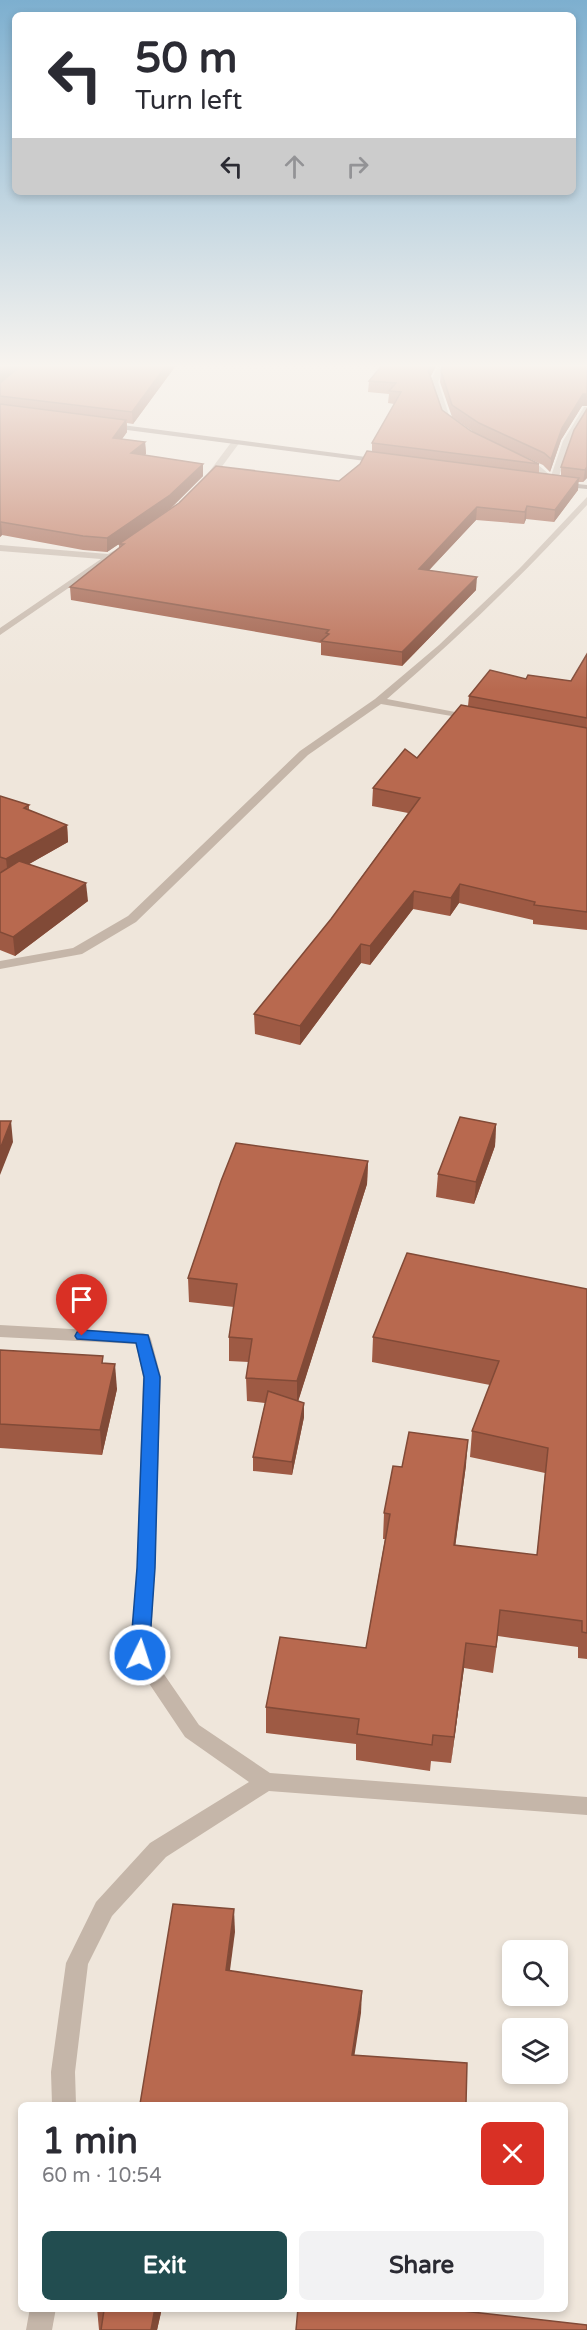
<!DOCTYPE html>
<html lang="en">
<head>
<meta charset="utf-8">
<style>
	body { margin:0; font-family:"Varela Round",sans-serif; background:#f2f2f3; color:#2b2b33; height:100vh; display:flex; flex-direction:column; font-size:22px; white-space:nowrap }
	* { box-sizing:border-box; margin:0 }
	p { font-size:20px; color:#7c7c81 }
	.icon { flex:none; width:33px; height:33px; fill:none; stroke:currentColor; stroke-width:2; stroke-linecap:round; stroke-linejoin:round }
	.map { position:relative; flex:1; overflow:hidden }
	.drawer { position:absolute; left:18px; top:2102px; width:550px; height:210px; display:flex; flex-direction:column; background:#fff; border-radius:9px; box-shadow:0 3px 9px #0003 }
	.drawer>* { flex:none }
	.hud { position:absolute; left:12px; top:12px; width:564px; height:183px; border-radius:9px; box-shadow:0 3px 9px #0003; background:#fff; color:#2b2b33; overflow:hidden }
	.fabs { position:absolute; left:502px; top:1940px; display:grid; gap:12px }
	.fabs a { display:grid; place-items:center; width:66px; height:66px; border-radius:9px; background:#fff; box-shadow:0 3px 9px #0003; font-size:30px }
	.pin { position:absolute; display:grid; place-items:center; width:51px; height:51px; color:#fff; margin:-62px -26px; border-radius:50% 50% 50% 0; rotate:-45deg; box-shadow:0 0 6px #0007 }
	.pin .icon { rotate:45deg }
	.me { position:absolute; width:66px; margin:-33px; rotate:4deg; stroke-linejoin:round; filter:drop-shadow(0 0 4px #0008) }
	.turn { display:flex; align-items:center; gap:21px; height:126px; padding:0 24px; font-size:27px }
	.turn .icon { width:78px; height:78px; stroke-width:2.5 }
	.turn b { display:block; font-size:42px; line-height:51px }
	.lanes { display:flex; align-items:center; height:57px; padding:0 24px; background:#0003; justify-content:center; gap:30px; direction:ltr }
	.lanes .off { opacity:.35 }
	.round { display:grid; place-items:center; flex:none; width:63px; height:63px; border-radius:9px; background:#f2f2f3 }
	.overview { display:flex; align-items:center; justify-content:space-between; height:102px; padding:0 24px }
	h1 { font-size:36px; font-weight:800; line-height:45px }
	.button { display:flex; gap:12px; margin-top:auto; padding:12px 24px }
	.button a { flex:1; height:69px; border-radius:9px; background:#224d50; color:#fff; font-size:24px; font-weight:800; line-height:69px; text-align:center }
	.button a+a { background:#f2f2f3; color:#2b2b33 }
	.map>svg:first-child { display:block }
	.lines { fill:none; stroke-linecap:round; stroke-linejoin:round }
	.minor { fill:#c5b6a9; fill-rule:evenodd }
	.secondary { fill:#99857a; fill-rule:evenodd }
	.wall { fill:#9e5a44 }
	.shaded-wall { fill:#814a37 }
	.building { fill:#b8694f; stroke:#814a37; stroke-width:1.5 }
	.route { fill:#1a73e8; stroke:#114b97; stroke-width:1.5 }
</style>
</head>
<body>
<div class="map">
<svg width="587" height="2330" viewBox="0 0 587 2330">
	<rect width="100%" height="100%" fill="#efe6db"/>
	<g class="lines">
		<g class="minor">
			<path d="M 448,363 L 458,363 L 443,371 L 438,382 L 450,418 L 461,426 L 457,428 L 443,419 L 430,382 L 437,368 Z"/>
			<path d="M 584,407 L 587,407 L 587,415 L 571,441 L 556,485 L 550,485 L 536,471 L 518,461 L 518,457 C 531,457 542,468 551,476 L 563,441 Z"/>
			<path d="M 233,440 L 240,442 L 209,484 L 203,484 L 203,480 Z"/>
			<path d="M 587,497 L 587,505 C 524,574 458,638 387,699 L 471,715 L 475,716 L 475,720 L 381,704 L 308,755 L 136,922 L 82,954 L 0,969 L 0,961 L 73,948 L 128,916 L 300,751 L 375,699 L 439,645 L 520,568 Z"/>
			<path d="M 0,545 L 108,554 L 117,549 L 121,552 L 0,635 L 0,628 L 101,559 L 0,551 Z"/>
			<path d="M 0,1325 L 143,1333 L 149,1335 L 151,1339 L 161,1377 L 155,1567 L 150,1654 L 199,1725 L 270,1773 L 587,1797 L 587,1815 L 269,1791 L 166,1857 L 112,1916 L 88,1964 L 75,2072 L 76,2104 L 52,2104 L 51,2072 L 66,1963 L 96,1902 L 150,1843 L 249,1782 L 185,1737 L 130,1655 L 137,1567 L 143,1377 L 136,1344 L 0,1337 Z"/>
			<path d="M 30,2308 L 56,2308 L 52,2330 L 26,2330 Z"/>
		</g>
		<g class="secondary">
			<path d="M 107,423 L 381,459 L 385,461 L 381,463 L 104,427 L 104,423 Z"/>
			<path d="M 559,482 L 587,485 L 587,489 L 556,486 L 555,484 Z"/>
		</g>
	</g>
	<g class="wall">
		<path d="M 0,363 L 184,363 L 177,364 L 133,424 L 127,423 L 127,432 L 122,439 L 145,442 L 146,454 L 145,455 L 203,476 L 171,508 L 131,536 L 339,481 L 360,464 L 372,451 L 372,443 L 394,404 L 388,403 L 389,394 L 368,392 L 369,381 L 382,365 L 360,363 L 442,363 L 436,366 L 431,376 L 442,410 L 471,431 L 475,433 L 452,417 L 440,382 L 441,371 L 587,363 L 587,406 L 582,406 L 561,440 L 550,472 L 543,465 L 508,449 L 539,464 L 539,473 L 561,476 L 561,467 L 574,430 L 587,478 L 583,482 L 578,482 L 578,490 L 554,522 L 526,519 L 524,524 L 476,520 L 429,570 L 476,590 L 402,666 L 321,655 L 321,643 L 71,600 L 70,587 L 119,548 L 119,544 L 107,552 L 83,550 L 2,535 L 0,537 Z"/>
		<path d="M 587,654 L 587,930 L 533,924 L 533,920 L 459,903 L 450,916 L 413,909 L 370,965 L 361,963 L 300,1045 L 255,1034 L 254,1014 L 331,919 L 408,813 L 372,806 L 373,788 L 417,758 L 468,706 L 469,696 L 526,679 L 571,681 Z"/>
		<path d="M 0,796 L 29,805 L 29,810 L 67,825 L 68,842 L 29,864 L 88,901 L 15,956 L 0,950 Z"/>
		<path d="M 496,1124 L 495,1146 L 474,1204 L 436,1197 L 438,1174 Z"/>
		<path d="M 368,1161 L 367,1184 L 298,1401 L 304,1417 L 292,1475 L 253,1471 L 253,1457 L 265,1403 L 247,1401 L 246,1378 L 249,1362 L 229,1361 L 229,1337 L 234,1307 L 189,1302 L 188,1278 Z"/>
		<path d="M 587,1289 L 587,1659 L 578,1658 L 578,1647 L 498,1636 L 493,1673 L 464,1668 L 451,1763 L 431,1761 L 430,1771 L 356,1760 L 356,1744 L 266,1733 L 266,1707 L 366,1648 L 385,1539 L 383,1539 L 384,1513 L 402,1467 L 466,1465 L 455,1546 L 537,1555 L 545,1473 L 470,1457 L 472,1431 L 490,1385 L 372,1362 L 373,1337 Z"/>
		<path d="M 0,1350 L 104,1363 L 117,1389 L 102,1455 L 0,1448 Z"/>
		<path d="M 97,2308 L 162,2308 L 157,2330 L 99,2330 Z"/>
	</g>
	<g class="shaded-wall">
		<path d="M 10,363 L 24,363 L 0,384 L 0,372 Z"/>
		<path d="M 168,363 L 177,364 L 133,424 L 132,412 Z"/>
		<path d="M 432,363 L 442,363 L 436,366 L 428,381 L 428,370 Z"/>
		<path d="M 583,394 L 587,394 L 587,406 L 582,406 L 561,440 L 550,472 L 551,459 L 562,428 Z"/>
		<path d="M 126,420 L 127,432 L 114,450 L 113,438 Z"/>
		<path d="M 145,442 L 146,454 L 131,465 L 131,453 Z"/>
		<path d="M 203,464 L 203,476 L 171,508 L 107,552 L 107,538 Z"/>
		<path d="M 587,467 L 587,478 L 583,482 L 585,470 Z"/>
		<path d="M 579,478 L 578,490 L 554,522 L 555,510 Z"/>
		<path d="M 527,506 L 526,519 L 524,524 L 525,512 Z"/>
		<path d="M 477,507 L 476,520 L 418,582 L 419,569 Z"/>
		<path d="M 0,522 L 1,522 L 2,535 L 0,537 Z"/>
		<path d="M 477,577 L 476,590 L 402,666 L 402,652 Z"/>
		<path d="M 67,825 L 68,842 L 8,876 L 6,859 Z"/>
		<path d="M 86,883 L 88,901 L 15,956 L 13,937 Z"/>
		<path d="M 460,884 L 459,903 L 450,916 L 451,898 Z"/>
		<path d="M 414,891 L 413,909 L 370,965 L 370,946 Z"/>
		<path d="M 361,944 L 361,963 L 300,1045 L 300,1026 Z"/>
		<path d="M 11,1121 L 13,1142 L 0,1175 L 0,1149 Z"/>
		<path d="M 496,1124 L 495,1146 L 474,1204 L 476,1182 Z"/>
		<path d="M 368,1161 L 367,1184 L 297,1405 L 297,1381 Z"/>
		<path d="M 115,1364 L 117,1389 L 102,1455 L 100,1430 Z"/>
		<path d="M 304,1403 L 304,1417 L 292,1475 L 292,1462 Z"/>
		<path d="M 468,1440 L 466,1465 L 452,1571 L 454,1545 Z"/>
		<path d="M 466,1643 L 464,1668 L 451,1763 L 454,1737 Z"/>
		<path d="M 234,1909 L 235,1932 L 227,1993 L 226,1970 Z"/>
		<path d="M 362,1991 L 361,2013 L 351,2078 L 352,2055 Z"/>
		<path d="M 155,2308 L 162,2308 L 157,2330 L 151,2330 Z"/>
	</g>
	<g class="building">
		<path d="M 0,363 L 10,363 L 0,372 Z"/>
		<path d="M 24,363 L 168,363 L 132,412 L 0,396 L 0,383 Z"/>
		<path d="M 384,363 L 432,363 L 428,370 L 442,410 L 471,431 L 539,464 L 372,443 L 401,392 L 389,391 L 396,383 L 369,381 Z"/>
		<path d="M 444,363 L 587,364 L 587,394 L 583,394 L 562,428 L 551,459 L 544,453 L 479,423 L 452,405 L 441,371 Z"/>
		<path d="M 0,404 L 126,420 L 113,438 L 145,442 L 131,453 L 203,464 L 170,495 L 107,538 L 83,536 L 1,522 L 0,522 Z"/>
		<path d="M 587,409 L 587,467 L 585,470 L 561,467 L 574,430 Z"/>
		<path d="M 367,451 L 579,478 L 555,510 L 527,506 L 525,512 L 477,507 L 419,569 L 477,577 L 402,652 L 321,641 L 329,634 L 326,633 L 329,630 L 70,587 L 124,544 L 119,544 L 179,503 L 216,466 L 339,481 L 360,464 Z"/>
		<path d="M 587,654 L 587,718 L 469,696 L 490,670 L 526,679 L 528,675 L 571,681 Z"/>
		<path d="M 461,705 L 587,728 L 587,912 L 534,905 L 535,902 L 460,884 L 451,898 L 414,891 L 370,946 L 361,944 L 300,1026 L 254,1014 L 331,919 L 420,798 L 373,788 L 405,749 L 417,758 Z"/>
		<path d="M 0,796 L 29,805 L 24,808 L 67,825 L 6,859 L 0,857 Z"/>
		<path d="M 19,861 L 86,883 L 13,937 L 0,932 L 0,873 Z"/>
		<path d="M 460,1117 L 496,1124 L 476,1182 L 438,1174 Z"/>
		<path d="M 0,1121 L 11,1121 L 0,1149 Z"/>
		<path d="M 236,1143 L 368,1161 L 297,1381 L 246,1378 L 252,1339 L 229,1337 L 237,1284 L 188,1278 L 221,1181 Z"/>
		<path d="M 407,1253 L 587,1289 L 587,1633 L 582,1632 L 582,1621 L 500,1610 L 496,1647 L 466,1643 L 454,1737 L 433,1735 L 432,1745 L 357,1734 L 359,1719 L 266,1707 L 280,1637 L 366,1648 L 390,1514 L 384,1513 L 393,1466 L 402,1467 L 409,1432 L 468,1440 L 454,1545 L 537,1555 L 548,1448 L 472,1431 L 499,1361 L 373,1337 Z"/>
		<path d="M 0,1350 L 103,1356 L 102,1363 L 115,1364 L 100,1430 L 0,1424 Z"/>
		<path d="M 268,1391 L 304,1403 L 292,1462 L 253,1457 Z"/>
		<path d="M 173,1904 L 234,1909 L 226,1970 L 362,1991 L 352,2055 L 467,2063 L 466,2104 L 140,2104 Z"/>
		<path d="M 97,2308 L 155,2308 L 151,2330 L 101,2330 L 104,2310 Z"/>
		<path d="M 298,2308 L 463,2308 L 463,2311 L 587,2325 L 587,2330 L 296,2330 Z"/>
	</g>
	<linearGradient id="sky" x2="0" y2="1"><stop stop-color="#7dafcf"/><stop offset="0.53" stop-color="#f8f4ef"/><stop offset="1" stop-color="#f8f4ef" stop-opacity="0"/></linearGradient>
	<rect width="587" height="690" fill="url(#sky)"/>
	<path class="route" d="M 82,1330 L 148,1335 L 160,1377 L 155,1568 L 149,1655 L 146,1660 L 140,1663 L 133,1660 L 130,1655 L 137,1568 L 144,1377 L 136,1343 L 77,1339 L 75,1336 L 77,1332 Z"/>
</svg>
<div class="fabs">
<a><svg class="icon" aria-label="search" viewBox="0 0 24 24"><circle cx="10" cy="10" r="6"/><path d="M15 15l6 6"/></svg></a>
<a><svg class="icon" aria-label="layers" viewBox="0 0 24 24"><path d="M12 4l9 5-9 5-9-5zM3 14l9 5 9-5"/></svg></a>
</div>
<div class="pin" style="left:82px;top:1336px;background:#d93025"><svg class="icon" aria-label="arrive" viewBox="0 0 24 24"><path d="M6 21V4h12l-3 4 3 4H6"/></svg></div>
<svg class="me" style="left:140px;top:1655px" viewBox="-20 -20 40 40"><circle r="17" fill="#1a73e8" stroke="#fff" stroke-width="3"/><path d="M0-11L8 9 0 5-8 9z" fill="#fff"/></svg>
<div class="hud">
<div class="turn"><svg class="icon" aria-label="left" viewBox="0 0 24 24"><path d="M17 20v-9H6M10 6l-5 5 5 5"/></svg><div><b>50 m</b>Turn left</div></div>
<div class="lanes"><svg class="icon" aria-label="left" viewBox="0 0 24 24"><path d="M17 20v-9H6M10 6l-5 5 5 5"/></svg><svg class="icon off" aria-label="ahead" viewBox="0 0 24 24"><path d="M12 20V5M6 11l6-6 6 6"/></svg><svg class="icon off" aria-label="right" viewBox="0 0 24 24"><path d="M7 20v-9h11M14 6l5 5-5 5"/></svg></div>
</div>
<section class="drawer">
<div class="overview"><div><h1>1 min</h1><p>60 m · 10:54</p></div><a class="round" style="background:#d93025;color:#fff"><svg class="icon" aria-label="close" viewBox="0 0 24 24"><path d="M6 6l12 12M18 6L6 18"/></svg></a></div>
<div class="button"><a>Exit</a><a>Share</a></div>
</section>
</div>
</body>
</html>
